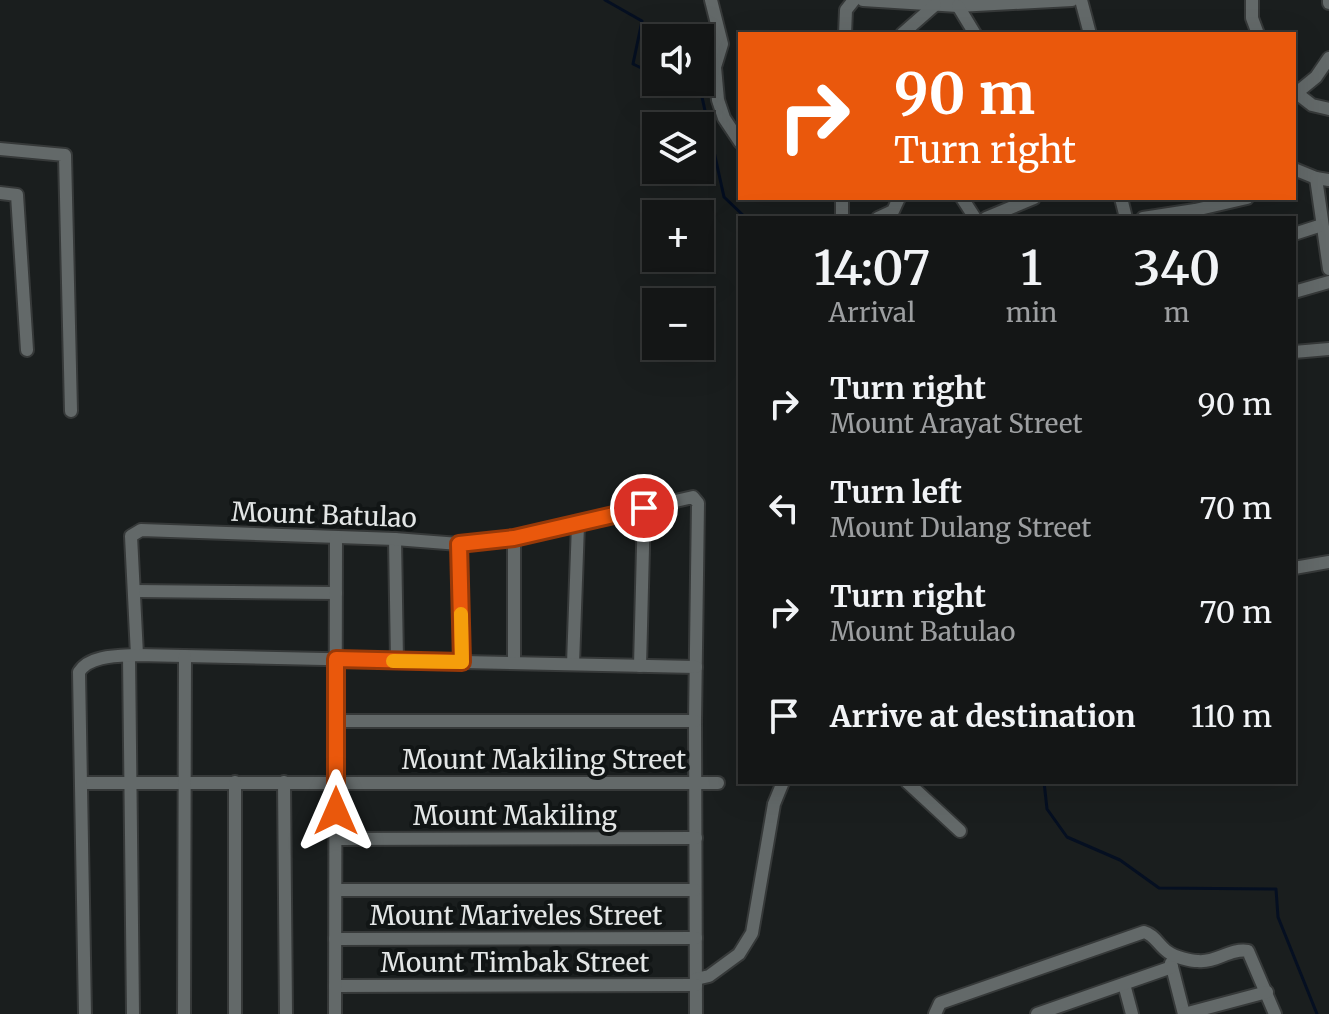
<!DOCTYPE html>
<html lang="en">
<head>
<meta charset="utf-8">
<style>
	body { margin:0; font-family:Merriweather,serif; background:#212323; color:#f1f3f6; height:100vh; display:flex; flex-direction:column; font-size:30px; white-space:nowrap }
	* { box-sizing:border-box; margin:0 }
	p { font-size:26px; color:#9d9fa1 }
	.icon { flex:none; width:44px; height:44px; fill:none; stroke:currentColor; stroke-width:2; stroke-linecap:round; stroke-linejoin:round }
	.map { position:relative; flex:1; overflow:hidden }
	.drawer { position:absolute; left:738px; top:216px; width:558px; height:568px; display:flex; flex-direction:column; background:#141616; border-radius:0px; box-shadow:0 8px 32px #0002,0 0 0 2px #333535 }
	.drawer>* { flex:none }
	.top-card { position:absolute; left:738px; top:32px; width:558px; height:168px; border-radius:0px; box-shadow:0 8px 32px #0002,0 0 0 2px #333535; background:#ea580c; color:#fff; overflow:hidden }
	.tools { position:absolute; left:642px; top:24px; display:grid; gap:16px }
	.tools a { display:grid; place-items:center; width:72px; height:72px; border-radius:0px; background:#141616; box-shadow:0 8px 32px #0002,0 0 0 2px #333535; font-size:40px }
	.pin { position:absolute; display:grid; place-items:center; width:68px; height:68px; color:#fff; margin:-34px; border:4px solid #fff; border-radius:50%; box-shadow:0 2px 8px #0007 }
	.me { position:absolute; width:88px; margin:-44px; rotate:0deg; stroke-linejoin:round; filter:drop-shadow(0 0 6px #0008) }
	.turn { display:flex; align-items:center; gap:28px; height:168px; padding:0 24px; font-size:36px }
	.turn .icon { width:104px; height:104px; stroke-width:2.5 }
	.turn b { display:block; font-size:56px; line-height:68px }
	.eta { display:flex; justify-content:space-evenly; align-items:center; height:136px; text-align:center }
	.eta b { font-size:48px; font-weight:600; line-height:56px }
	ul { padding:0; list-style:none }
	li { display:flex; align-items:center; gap:24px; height:104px; padding:0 24px }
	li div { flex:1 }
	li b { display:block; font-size:30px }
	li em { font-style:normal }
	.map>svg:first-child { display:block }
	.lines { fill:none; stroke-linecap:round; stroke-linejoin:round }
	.stream { stroke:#050f21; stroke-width:3 }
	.minor-casing { stroke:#363939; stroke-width:16 }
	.minor { stroke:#636969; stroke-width:12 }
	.route-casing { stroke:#983908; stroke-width:20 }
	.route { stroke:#ea580c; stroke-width:14 }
	.slow { stroke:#f59e0b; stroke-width:14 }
	.labels { text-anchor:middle; stroke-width:8; stroke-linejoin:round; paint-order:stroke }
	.street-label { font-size:26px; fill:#e3e6e6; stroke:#111515 }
</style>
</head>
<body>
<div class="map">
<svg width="1329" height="1014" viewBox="0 0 1329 1014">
	<rect width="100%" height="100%" fill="#1a1e1e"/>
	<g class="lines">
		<g class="stream">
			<path d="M 605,0 L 642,21 L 633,64 L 656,75"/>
			<path d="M 671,82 L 702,97 L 724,197 L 746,218"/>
			<path d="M 1044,782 L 1047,809 L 1067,837 L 1120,860 L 1159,888 L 1276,889 L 1278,917 L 1317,1014"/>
		</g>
		<g class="minor-casing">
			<g id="minor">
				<path d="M 711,0 L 722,44 L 715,67 L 718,100 L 724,118 L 740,142"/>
				<path d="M 863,0 L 958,6 L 1072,0"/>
				<path d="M 1081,0 L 1090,34"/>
				<path d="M 1252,0 L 1252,18 L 1258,34"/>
				<path d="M 1329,0 L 1329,3"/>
				<path d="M 958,6 L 975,34"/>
				<path d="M 845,34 L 846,10 L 854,0"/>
				<path d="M 902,34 L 935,5"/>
				<path d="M 1294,91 L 1312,105 L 1329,109"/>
				<path d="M 1294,95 L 1316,77 L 1329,58"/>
				<path d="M 0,149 L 65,155 L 71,411"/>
				<path d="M 1294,169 L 1316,178 L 1329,180"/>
				<path d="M 1316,178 L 1329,269"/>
				<path d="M 0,193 L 17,195 L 27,350"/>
				<path d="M 962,198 L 975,218"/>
				<path d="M 1121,198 L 1126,218"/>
				<path d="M 842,218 L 842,198"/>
				<path d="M 878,218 L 893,211 L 899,198"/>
				<path d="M 986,218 L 1034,198"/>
				<path d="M 1143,218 L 1195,210 L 1247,198"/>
				<path d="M 1294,234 L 1322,225"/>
				<path d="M 1294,292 L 1329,282"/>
				<path d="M 1294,352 L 1329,349"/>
				<path d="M 514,538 L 514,663"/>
				<path d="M 395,539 L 397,661"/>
				<path d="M 459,544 L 462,662"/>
				<path d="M 1294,568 L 1329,562"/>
				<path d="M 135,591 L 336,593"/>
				<path d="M 137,655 L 131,536 L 141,530 L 395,539 L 459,544 L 514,538 L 693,497 L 698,503 L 695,721 L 696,1014"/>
				<path d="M 129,656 L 133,1014"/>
				<path d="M 573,664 L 578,524"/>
				<path d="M 640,666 L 644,508"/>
				<path d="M 336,721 L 695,721"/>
				<path d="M 284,782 L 286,1014"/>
				<path d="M 907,782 L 960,831"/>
				<path d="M 82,783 L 718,783"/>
				<path d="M 336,839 L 696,838"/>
				<path d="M 336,890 L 695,890"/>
				<path d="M 335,939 L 696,938"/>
				<path d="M 1171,963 L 1184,1014"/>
				<path d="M 696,979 L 709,976 L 739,954 L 752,933 L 774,804 L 783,782"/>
				<path d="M 1124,984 L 1132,1014"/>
				<path d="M 335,986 L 696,985"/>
				<path d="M 85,1014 L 79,672 C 89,655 119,656 137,655 L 696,667"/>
				<path d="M 184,1014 L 185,656"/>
				<path d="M 235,1014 L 235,782"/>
				<path d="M 335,1014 L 336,537"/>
				<path d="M 935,1014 L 940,1003 L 1144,932 C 1155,935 1158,945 1168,952 C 1175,957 1190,961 1198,961 C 1216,963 1230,948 1248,951 L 1275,1014"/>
				<path d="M 1037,1014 L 1172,967"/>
				<path d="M 1184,1014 L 1267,992"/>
			</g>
		</g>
		<use href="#minor" class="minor"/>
	</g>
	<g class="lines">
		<g class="route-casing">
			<path id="route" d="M 336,811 L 336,659 L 462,662 L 459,544 L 514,538 L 644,508"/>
		</g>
		<use href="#route" class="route"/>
		<path class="slow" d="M 393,661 L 462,662 L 461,614"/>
	</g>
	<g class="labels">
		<g class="street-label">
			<text transform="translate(324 515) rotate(2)" y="9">Mount Batulao</text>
			<text x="544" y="769">Mount Makiling Street</text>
			<text x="515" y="825">Mount Makiling</text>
			<text x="516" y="925">Mount Mariveles Street</text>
			<text x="515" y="972">Mount Timbak Street</text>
		</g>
	</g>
</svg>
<div class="tools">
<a><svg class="icon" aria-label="sound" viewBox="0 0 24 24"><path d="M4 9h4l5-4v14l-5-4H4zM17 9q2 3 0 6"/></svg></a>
<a><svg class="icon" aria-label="layers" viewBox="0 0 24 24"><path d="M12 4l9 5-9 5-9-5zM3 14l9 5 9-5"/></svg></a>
<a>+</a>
<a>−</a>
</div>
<div class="pin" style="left:644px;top:508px;background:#d93025"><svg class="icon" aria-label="arrive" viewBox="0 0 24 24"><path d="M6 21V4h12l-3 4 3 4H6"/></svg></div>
<svg class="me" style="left:336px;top:811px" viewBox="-20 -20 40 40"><path d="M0-17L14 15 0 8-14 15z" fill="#ea580c" stroke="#fff" stroke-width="4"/></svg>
<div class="top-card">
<div class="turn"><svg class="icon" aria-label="right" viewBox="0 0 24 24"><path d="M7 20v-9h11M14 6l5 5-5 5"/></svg><div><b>90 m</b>Turn right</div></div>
</div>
<section class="drawer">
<div class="eta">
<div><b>14:07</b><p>Arrival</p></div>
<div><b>1</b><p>min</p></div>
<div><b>340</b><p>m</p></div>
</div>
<ul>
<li><svg class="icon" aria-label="right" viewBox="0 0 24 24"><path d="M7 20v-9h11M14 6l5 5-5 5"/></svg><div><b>Turn right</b><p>Mount Arayat Street</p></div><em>90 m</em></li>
<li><svg class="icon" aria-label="left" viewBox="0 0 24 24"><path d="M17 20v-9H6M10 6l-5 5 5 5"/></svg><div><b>Turn left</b><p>Mount Dulang Street</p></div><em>70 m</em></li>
<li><svg class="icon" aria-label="right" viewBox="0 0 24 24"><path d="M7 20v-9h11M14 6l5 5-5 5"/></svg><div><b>Turn right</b><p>Mount Batulao</p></div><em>70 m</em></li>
<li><svg class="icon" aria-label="arrive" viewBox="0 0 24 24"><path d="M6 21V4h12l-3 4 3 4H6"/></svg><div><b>Arrive at destination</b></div><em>110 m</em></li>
</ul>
</section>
</div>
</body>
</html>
